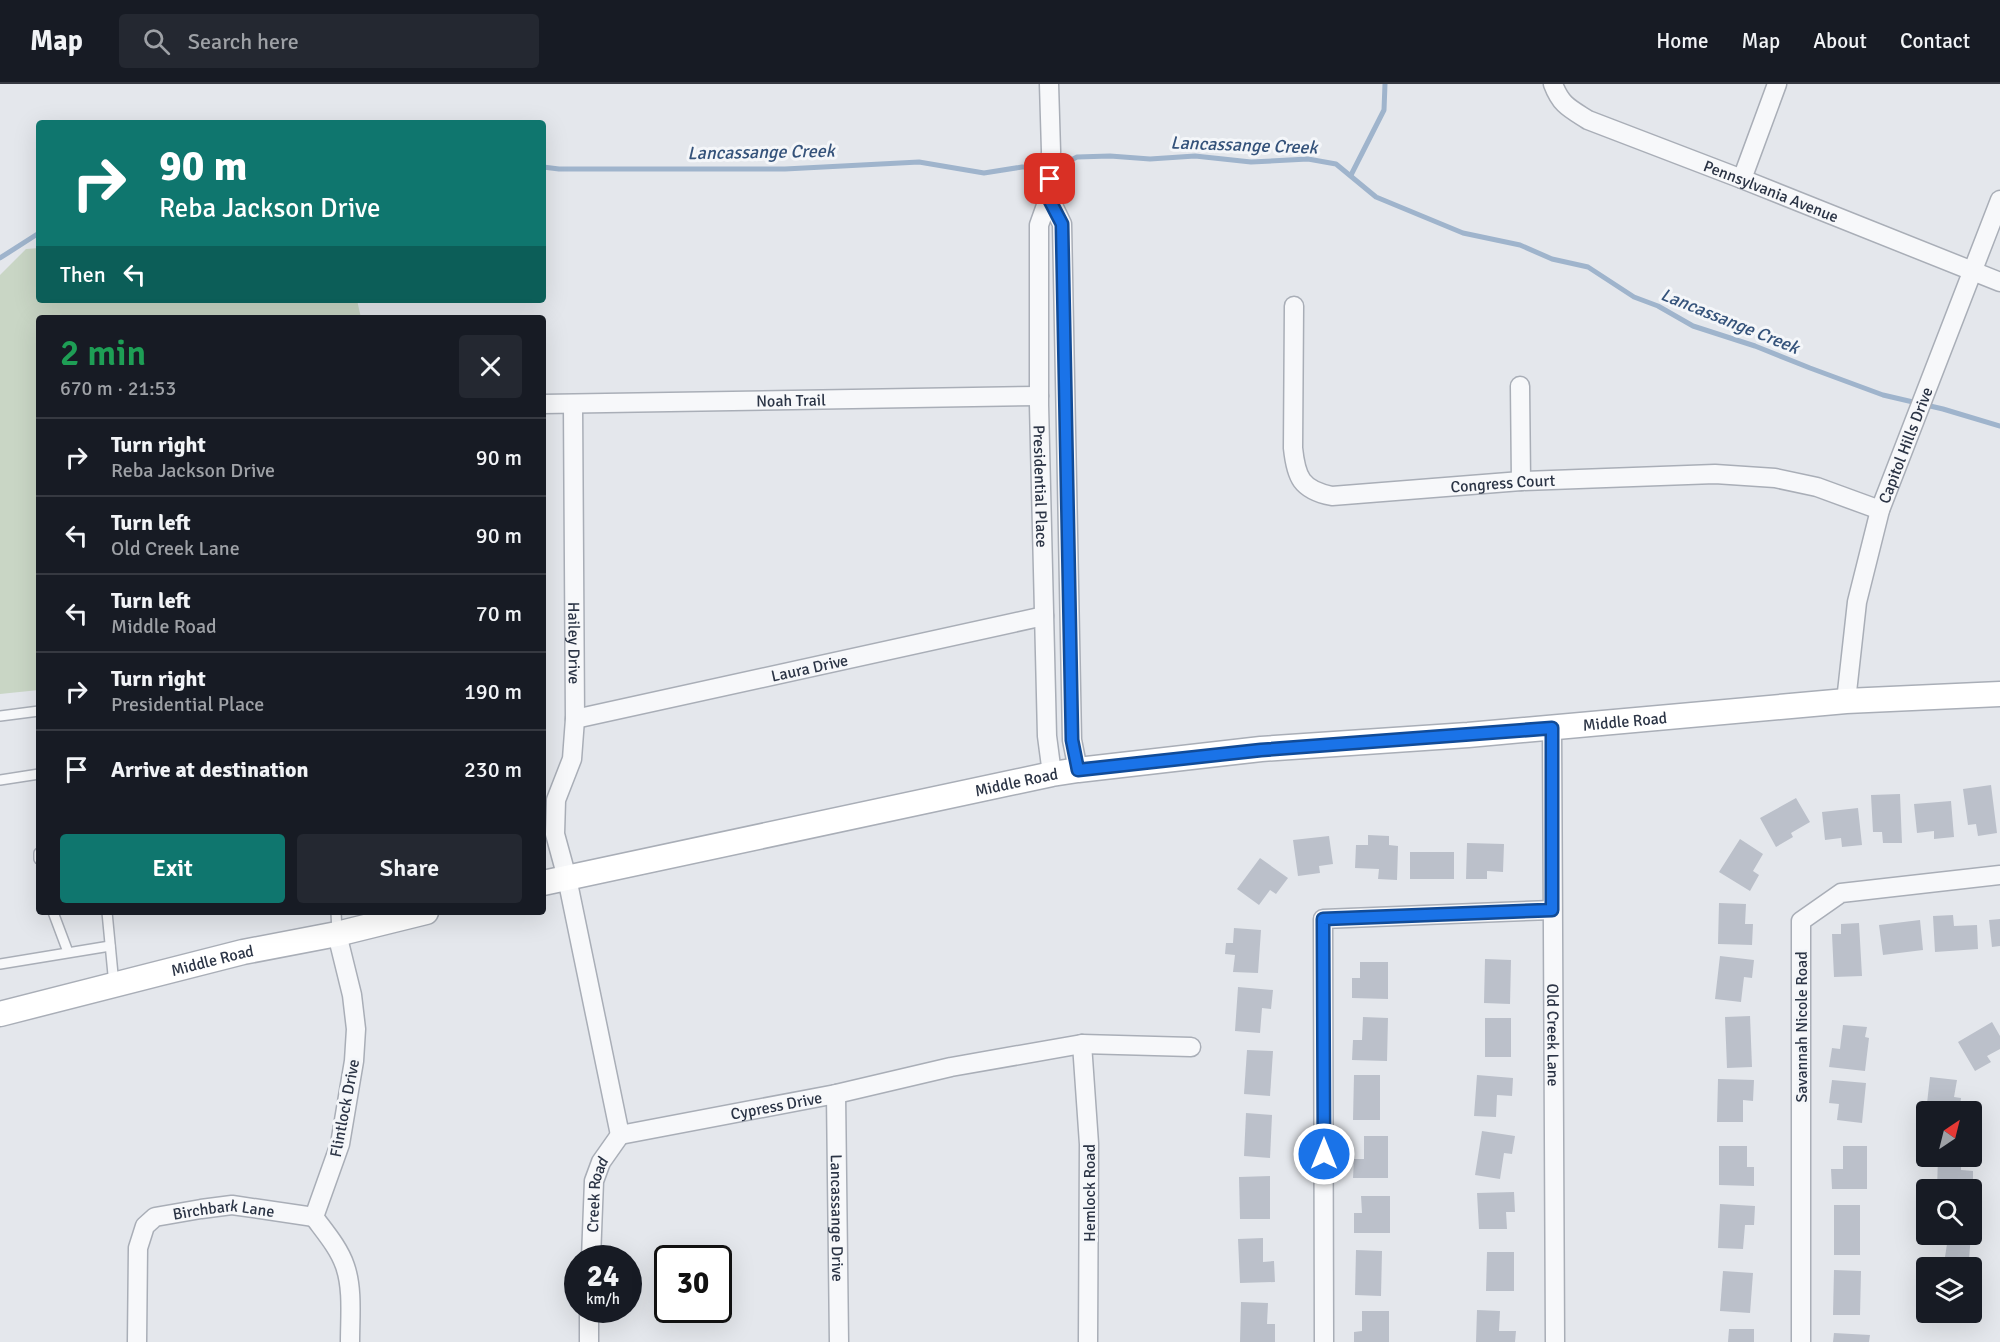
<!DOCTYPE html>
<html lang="en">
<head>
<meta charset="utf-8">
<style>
	body { margin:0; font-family:Signika,sans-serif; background:#242831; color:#f1f3f6; height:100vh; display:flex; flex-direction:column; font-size:22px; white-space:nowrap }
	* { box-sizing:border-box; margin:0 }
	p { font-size:20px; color:#9ea1a6 }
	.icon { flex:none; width:33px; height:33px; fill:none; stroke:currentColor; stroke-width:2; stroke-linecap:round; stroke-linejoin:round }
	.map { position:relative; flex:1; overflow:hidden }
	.details { position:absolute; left:36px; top:231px; width:510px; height:600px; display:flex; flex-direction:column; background:#171b24; border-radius:6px; box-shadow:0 6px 24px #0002 }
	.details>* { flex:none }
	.banner { position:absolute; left:36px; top:36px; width:510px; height:183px; border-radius:6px; box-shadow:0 6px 24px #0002; background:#0f766e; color:#fff; overflow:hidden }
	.needle { width:39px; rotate:35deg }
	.tools { position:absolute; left:1916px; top:1017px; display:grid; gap:12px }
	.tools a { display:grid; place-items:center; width:66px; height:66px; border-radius:6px; background:#171b24; box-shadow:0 6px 24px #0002; font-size:30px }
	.speed { position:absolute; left:564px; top:1161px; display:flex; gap:12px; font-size:30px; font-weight:700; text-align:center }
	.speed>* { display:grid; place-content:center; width:78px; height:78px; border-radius:50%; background:#171b24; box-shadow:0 6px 24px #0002; line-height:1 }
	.speed small { font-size:15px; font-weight:400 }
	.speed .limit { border:3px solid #111; border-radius:9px; background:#fff; color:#111 }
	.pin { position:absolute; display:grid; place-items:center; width:51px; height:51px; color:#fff; margin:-26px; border-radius:12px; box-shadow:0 3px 9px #0006 }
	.me { position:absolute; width:66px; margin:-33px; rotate:0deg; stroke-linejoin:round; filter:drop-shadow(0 0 4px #0008) }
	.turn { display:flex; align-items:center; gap:21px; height:126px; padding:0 24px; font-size:27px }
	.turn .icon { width:78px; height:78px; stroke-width:2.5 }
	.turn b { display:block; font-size:42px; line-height:51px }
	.then { display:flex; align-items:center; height:57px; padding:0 24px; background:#0003; gap:12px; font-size:22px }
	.round { display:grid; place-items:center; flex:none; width:63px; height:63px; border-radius:6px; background:#242831 }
	.head { display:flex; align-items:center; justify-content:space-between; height:102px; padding:0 24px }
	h1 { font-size:36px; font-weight:600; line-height:45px; color:#1e9e55 }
	.button { display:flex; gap:12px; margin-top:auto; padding:12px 24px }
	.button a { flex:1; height:69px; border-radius:6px; background:#0f766e; color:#fff; font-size:24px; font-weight:600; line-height:69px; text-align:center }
	.button a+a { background:#242831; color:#f1f3f6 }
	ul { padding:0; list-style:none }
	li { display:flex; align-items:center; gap:18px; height:78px; padding:0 24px; border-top:2px solid #363941 }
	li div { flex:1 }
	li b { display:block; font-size:22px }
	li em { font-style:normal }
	header { display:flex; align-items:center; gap:36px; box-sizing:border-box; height:84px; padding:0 30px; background:#171b24; border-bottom:2px solid #363941 }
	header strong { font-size:28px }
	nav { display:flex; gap:33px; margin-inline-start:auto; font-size:21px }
	.search { width:420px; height:54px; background:#242831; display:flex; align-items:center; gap:15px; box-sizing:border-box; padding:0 21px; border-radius:6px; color:#9ea1a6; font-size:22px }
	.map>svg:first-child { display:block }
	.green { fill:#c9d6c5 }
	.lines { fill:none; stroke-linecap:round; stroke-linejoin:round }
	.stream { stroke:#9fb4cc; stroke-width:5 }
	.building { fill:#bbc0ca }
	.lane-casing { stroke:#a9aeb7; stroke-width:12 }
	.street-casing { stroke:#a9aeb7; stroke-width:21 }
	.secondary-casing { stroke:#a9aeb7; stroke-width:27 }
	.lane { stroke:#f7f8fa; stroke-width:9 }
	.street { stroke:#f7f8fa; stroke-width:18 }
	.secondary { stroke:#fff; stroke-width:24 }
	.route-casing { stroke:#114b97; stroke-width:15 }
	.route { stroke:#1a73e8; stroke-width:10 }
	.labels { text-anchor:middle; stroke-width:6; stroke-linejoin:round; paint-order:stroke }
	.street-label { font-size:16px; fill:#2b3445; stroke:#f4f6f9 }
	.water-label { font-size:18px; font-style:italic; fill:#34527a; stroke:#f4f6f9 }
</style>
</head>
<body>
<header>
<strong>Map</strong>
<div class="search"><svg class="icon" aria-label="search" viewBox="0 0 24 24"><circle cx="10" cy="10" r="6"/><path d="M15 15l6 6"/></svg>Search here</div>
<nav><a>Home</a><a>Map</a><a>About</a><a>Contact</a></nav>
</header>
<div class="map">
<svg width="2000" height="1258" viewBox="0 0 2000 1258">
	<rect width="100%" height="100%" fill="#e4e7ec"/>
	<path class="green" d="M 39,164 L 39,216 L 357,216 L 361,234 L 39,234 L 39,606 L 0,610 L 0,191 L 26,165 Z"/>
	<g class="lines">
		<g class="stream">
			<path d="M 543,83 L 559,85 L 785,85 L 919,78 L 984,89 L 1022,83 L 1057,83 L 1077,73 L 1110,72 L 1150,75 L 1195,72 L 1251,78 L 1308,75 L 1336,80 L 1376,113 L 1463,149 L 1520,161 L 1552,175 L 1588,183 L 1634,213 L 1658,222 L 1693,242 L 1755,262 L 1810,284 L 1883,311 L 1943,325 L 2000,342"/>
			<path d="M 1351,91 L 1384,26 L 1385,0"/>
			<path d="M 0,174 L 39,149"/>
		</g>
	</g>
	<g class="building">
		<path d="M 1991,701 L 1997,749 L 1978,752 L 1976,740 L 1968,741 L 1963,705 Z"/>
		<path d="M 1900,710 L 1902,759 L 1883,759 L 1882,748 L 1873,748 L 1871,711 Z"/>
		<path d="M 1796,714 L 1810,738 L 1791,749 L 1793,753 L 1776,763 L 1760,734 Z"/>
		<path d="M 1951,717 L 1954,753 L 1934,755 L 1934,747 L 1917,749 L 1914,720 Z"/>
		<path d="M 1858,724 L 1862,761 L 1842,763 L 1841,754 L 1825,756 L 1822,728 Z"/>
		<path d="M 1368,751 L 1389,752 L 1389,761 L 1398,762 L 1397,796 L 1378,795 L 1379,785 L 1355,784 L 1356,761 L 1368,761 Z"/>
		<path d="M 1329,752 L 1333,780 L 1319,782 L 1320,789 L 1298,792 L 1293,756 Z"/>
		<path d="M 1740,755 L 1763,770 L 1753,787 L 1759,791 L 1750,807 L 1719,788 Z"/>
		<path d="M 1467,759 L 1504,760 L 1503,788 L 1487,787 L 1487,795 L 1466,795 Z"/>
		<rect x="1410" y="768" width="44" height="27"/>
		<path d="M 1260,774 L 1288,794 L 1276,810 L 1270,806 L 1259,821 L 1237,805 Z"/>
		<path d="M 1719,819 L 1746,820 L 1745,840 L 1753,840 L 1752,861 L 1718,860 Z"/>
		<path d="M 1953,831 L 1954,842 L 1977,841 L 1978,865 L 1935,868 L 1933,832 Z"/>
		<path d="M 2000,835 L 2000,862 L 1992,863 L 1989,836 Z"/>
		<path d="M 1920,836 L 1923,866 L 1883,871 L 1879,841 Z"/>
		<path d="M 1859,839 L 1862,892 L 1834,893 L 1832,850 L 1841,850 L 1841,840 Z"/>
		<path d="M 1234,844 L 1261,846 L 1258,889 L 1233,888 L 1235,871 L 1225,870 L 1226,859 L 1233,859 Z"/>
		<path d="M 1720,872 L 1754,876 L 1752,894 L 1744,893 L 1741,918 L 1715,915 Z"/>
		<path d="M 1485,875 L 1511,876 L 1510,920 L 1484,919 Z"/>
		<path d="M 1360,878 L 1388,878 L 1388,915 L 1352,914 L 1352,894 L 1360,894 Z"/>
		<path d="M 1238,903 L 1273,906 L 1271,925 L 1262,924 L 1260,949 L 1235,947 Z"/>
		<path d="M 1750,932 L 1752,983 L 1727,984 L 1725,933 Z"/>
		<path d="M 1363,933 L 1388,934 L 1387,977 L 1352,976 L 1353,956 L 1362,956 Z"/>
		<rect x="1485" y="934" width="26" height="39"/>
		<path d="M 1992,938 L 2000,952 L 2000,965 L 1987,972 L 1991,978 L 1975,987 L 1958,958 Z"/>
		<path d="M 1843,941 L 1867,943 L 1865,953 L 1869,954 L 1865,987 L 1829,983 L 1832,964 L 1840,965 Z"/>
		<path d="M 1247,966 L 1273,967 L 1270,1012 L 1244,1010 Z"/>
		<path d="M 1354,991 L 1380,991 L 1380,1036 L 1353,1036 Z"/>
		<path d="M 1477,991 L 1513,994 L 1512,1012 L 1497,1011 L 1496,1033 L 1474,1032 Z"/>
		<path d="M 1930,993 L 1957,996 L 1954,1013 L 1961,1014 L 1959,1028 L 1926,1028 Z"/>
		<path d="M 1718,995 L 1754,996 L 1753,1017 L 1743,1016 L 1743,1038 L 1717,1038 Z"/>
		<path d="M 1832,996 L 1866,999 L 1862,1039 L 1837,1036 L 1839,1020 L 1829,1019 Z"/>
		<path d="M 1246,1029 L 1272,1031 L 1270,1074 L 1244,1072 Z"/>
		<path d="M 1482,1047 L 1515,1052 L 1512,1070 L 1504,1069 L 1500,1095 L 1475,1091 Z"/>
		<path d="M 1364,1052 L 1388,1052 L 1388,1094 L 1353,1094 L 1354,1075 L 1364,1075 Z"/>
		<path d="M 1719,1062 L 1747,1062 L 1747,1083 L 1754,1083 L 1754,1102 L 1719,1101 Z"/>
		<path d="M 1843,1062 L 1867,1062 L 1867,1105 L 1832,1105 L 1831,1085 L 1843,1085 Z"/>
		<path d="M 1938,1072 L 1961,1072 L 1961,1086 L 1973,1087 L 1973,1106 L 1937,1106 Z"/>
		<path d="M 1270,1092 L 1270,1135 L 1240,1135 L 1239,1093 Z"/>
		<path d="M 1514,1108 L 1515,1128 L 1506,1128 L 1507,1145 L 1479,1145 L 1477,1109 Z"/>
		<path d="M 1361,1112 L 1390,1112 L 1390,1149 L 1354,1149 L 1354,1129 L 1362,1129 Z"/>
		<path d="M 1720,1120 L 1755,1122 L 1754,1141 L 1745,1141 L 1743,1165 L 1718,1164 Z"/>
		<rect x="1834" y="1121" width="26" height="50"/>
		<path d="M 1938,1150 L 1971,1150 L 1969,1176 L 1945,1173 L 1947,1160 L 1937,1159 Z"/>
		<path d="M 1263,1154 L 1263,1178 L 1274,1177 L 1275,1198 L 1240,1199 L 1238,1155 Z"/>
		<path d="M 1356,1166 L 1382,1167 L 1381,1212 L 1355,1211 Z"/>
		<path d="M 1487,1168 L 1514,1168 L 1514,1207 L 1486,1207 Z"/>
		<path d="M 1834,1186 L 1861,1187 L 1860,1231 L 1833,1231 Z"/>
		<path d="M 1723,1187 L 1753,1189 L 1750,1229 L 1720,1227 Z"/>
		<path d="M 1241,1218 L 1268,1219 L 1267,1240 L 1275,1240 L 1275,1258 L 1240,1258 Z"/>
		<path d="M 1477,1226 L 1500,1227 L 1499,1247 L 1516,1247 L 1515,1258 L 1476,1258 Z"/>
		<path d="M 1362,1227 L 1389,1227 L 1389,1258 L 1354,1258 L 1354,1248 L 1362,1247 Z"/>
		<path d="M 1938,1228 L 1966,1228 L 1965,1236 L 1938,1234 Z"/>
		<path d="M 1729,1245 L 1754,1245 L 1754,1258 L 1728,1258 Z"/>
		<path d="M 1834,1249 L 1870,1251 L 1869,1258 L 1833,1258 Z"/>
	</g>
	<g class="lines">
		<g class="lane-casing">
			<g id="lane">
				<path d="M 0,632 L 39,627"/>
				<path d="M 0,696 L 39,690"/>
				<path d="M 39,769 L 39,775"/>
				<path d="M 53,828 L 68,868"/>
				<path d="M 107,828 L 114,901"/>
				<path d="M 336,828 L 337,848"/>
				<path d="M 0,880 L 110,862"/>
			</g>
		</g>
		<g class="street-casing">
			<g id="street">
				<path id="s1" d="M 1049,0 L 1051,67 L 1049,113 L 1039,141 L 1039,321 L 1047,652 L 1052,690"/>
				<path id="s2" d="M 1553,0 C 1561,21 1569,24 1588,36 L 1742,95 L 2000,198"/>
				<path d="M 1742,95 L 1777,0"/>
				<path d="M 1049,113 L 1062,140 L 1072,656 L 1078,686"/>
				<path id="s3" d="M 1294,222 L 1293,364 C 1296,393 1301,406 1332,412 L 1521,397 L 1715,390 L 1775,394 L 1817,403 L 1880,426"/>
				<path d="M 1520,302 L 1521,397"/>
				<path id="s4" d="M 543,320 L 1039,312"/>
				<path id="s5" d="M 573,321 L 575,635 L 572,675 L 556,716 L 555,750 L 567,794 L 620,1051"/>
				<path id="s6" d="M 1846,617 L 1857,518 L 1880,426 L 2000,116"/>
				<path id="s7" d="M 575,635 L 1044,532"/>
				<path id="s8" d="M 1552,643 L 1555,1258"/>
				<path d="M 337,850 L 352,911 L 356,945 L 354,977 L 340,1060 L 314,1133 C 325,1148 339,1164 345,1182 C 353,1205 350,1233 350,1258"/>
				<path d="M 1082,960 L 1089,1060 L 1088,1258"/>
				<path id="s9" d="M 836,1010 L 839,1258"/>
				<path id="s10" d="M 620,1051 L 836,1010 L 951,983 L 1082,960 L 1191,963"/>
				<path id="s11" d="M 591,1174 L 594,1097 L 601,1078 L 620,1051"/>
				<path id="s12" d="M 137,1258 L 138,1164 L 145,1142 L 155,1133 L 201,1125 L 232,1121 L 314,1133"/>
				<path d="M 589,1258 L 589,1226"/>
				<path d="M 1324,1258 L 1323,835 L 1552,826"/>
				<path d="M 1801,1258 L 1801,837 L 1841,809 L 2000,791"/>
			</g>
		</g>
		<g class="secondary-casing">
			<g id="secondary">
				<path id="s13" d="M 543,799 L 1052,690 L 1078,686 L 1261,665 L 1468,651 L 1846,617 L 2000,610"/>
				<path id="s14" d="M 0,930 L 243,868 L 337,850 L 426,828"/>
			</g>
		</g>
		<use href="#lane" class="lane"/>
		<use href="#street" class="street"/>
		<use href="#secondary" class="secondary"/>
	</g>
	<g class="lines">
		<g class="route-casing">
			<path id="route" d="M 1050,95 L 1048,113 L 1062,140 L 1072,656 L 1078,686 L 1261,666 L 1552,644 L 1552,826 L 1323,835 L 1324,1070"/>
		</g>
		<use href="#route" class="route"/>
	</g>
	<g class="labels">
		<g class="street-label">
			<text dy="6" stroke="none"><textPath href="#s2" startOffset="248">Pennsylvania Avenue</textPath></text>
			<text dy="6" stroke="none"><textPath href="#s4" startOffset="248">Noah Trail</textPath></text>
			<text dy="6" stroke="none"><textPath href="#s6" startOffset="264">Capitol Hills Drive</textPath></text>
			<text dy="6" stroke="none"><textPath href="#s3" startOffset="382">Congress Court</textPath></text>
			<text dy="6" stroke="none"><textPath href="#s1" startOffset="404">Presidential Place</textPath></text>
			<text dy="6" stroke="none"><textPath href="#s5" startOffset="238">Hailey Drive</textPath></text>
			<text dy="6" stroke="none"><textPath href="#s7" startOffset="240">Laura Drive</textPath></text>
			<text dy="6" stroke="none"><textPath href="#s13" startOffset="1096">Middle Road</textPath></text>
			<text dy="6" stroke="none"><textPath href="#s13" startOffset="484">Middle Road</textPath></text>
			<text dy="6" stroke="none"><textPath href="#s14" startOffset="219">Middle Road</textPath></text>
			<text transform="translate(1801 943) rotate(-90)" y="6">Savannah Nicole Road</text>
			<text dy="6" stroke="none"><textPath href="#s8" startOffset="308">Old Creek Lane</textPath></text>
			<text dy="6" stroke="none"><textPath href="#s10" startOffset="159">Cypress Drive</textPath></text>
			<text transform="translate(344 1024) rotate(-79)" y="6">Flintlock Drive</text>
			<text transform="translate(1089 1109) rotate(-90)" y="6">Hemlock Road</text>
			<text dy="6" stroke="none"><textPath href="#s11" startOffset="64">Creek Road</textPath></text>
			<text dy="6" stroke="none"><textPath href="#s12" startOffset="200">Birchbark Lane</textPath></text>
			<text dy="6" stroke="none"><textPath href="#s9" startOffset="124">Lancassange Drive</textPath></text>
		</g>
		<g class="water-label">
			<text transform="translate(1244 61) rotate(2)" y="6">Lancassange Creek</text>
			<text transform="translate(761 68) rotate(-1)" y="6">Lancassange Creek</text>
			<text transform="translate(1730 237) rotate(22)" y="6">Lancassange Creek</text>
		</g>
	</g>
</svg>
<div class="tools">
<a><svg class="needle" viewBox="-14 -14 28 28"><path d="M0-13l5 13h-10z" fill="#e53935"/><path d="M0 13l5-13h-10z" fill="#9ea1a6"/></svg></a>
<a><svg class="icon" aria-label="search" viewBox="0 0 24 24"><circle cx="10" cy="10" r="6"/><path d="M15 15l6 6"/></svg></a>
<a><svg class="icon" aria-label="layers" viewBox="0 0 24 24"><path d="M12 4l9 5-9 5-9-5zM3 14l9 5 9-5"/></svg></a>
</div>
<div class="speed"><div>24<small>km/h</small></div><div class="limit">30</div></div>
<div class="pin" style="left:1050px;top:95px;background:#d93025"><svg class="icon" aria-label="arrive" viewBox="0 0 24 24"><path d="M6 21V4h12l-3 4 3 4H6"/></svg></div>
<svg class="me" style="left:1324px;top:1070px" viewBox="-20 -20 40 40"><circle r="17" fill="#1a73e8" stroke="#fff" stroke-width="3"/><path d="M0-11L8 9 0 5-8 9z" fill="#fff"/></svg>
<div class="banner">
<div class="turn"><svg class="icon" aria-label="right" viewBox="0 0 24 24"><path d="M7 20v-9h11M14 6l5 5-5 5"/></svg><div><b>90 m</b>Reba Jackson Drive</div></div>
<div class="then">Then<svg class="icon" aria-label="left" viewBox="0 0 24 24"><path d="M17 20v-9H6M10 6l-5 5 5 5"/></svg></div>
</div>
<section class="details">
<div class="head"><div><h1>2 min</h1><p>670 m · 21:53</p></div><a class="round"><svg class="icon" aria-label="close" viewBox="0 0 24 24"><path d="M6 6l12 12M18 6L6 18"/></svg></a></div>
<ul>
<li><svg class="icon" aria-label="right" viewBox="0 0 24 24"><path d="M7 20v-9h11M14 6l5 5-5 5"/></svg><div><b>Turn right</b><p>Reba Jackson Drive</p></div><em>90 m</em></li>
<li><svg class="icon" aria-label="left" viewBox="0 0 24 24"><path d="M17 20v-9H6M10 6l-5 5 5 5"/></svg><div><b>Turn left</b><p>Old Creek Lane</p></div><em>90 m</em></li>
<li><svg class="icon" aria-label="left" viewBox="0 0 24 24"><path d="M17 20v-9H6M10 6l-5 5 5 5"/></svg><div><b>Turn left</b><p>Middle Road</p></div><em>70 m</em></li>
<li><svg class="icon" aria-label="right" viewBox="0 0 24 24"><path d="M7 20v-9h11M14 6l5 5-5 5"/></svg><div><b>Turn right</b><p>Presidential Place</p></div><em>190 m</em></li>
<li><svg class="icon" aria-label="arrive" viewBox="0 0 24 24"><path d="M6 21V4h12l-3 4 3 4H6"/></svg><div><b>Arrive at destination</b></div><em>230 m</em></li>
</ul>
<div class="button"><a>Exit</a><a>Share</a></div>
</section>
</div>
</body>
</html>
